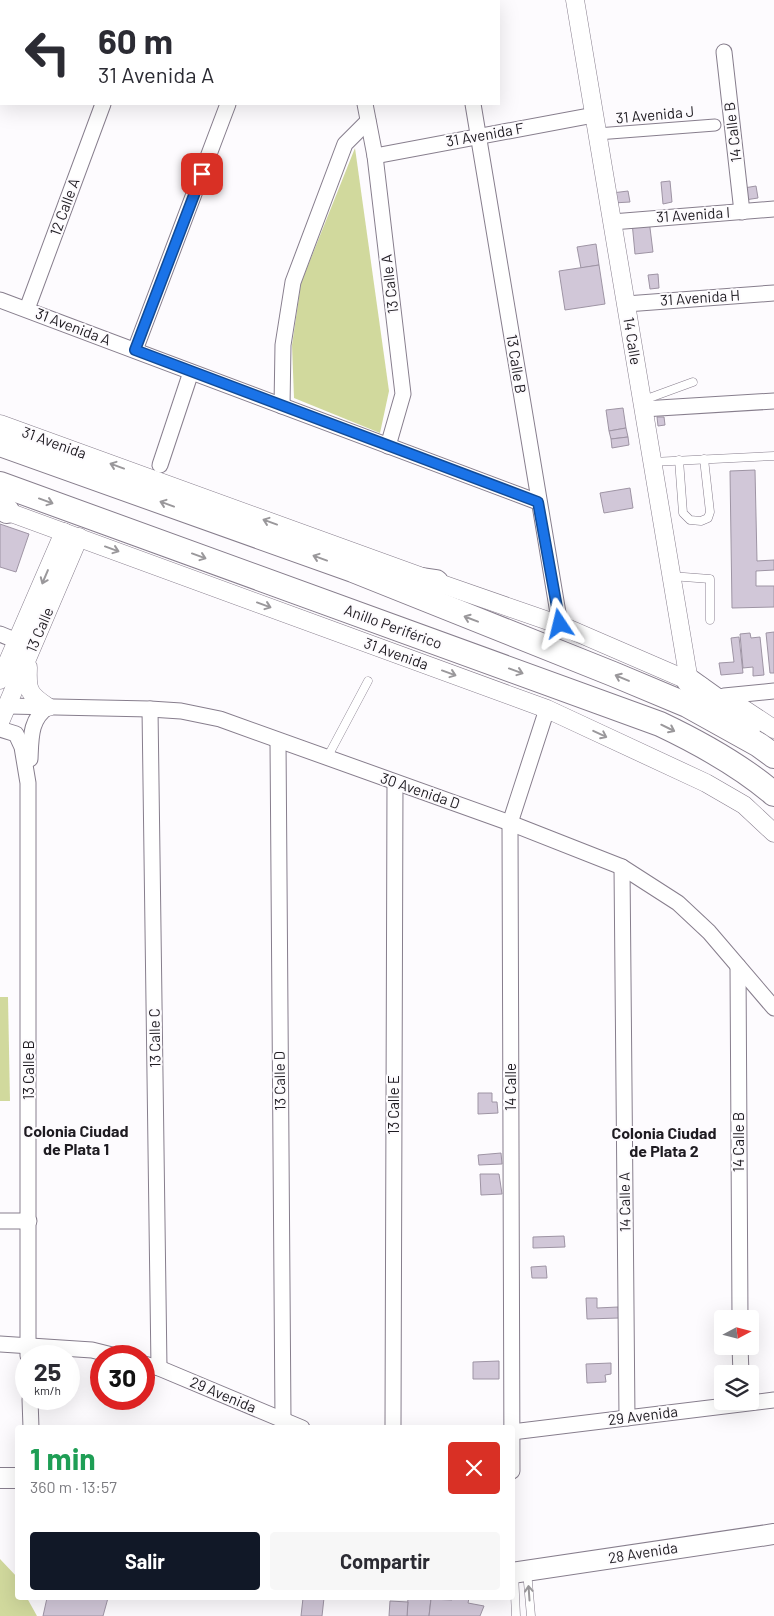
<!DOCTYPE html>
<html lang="es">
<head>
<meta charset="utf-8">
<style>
	body { margin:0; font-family:Barlow,sans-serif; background:#f7f7f7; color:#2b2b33; height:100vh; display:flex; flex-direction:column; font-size:19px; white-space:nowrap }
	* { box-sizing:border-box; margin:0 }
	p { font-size:16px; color:#7c7c81 }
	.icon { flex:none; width:28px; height:28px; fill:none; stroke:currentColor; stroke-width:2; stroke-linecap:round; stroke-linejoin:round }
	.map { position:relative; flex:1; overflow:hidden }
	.sheet { position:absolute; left:15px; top:1425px; width:500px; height:175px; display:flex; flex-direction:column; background:#fff; border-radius:5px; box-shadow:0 5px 20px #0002 }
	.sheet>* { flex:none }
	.top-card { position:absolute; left:0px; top:0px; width:500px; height:105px; box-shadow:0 5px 20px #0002; background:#fff; color:#2b2b33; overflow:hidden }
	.needle { width:32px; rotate:83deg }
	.controls { position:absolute; left:714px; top:1310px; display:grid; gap:10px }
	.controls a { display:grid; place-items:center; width:45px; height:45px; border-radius:5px; background:#fff; box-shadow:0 5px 20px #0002; font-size:25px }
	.speed { position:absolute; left:15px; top:1345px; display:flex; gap:10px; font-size:25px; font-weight:700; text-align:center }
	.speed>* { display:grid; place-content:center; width:65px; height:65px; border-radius:50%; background:#fff; box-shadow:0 5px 20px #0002; line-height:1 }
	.speed small { font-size:12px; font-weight:400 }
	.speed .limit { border:8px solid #d22; background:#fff; color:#111 }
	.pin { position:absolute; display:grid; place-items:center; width:42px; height:42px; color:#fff; margin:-21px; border-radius:10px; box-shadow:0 2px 8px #0006 }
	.me { position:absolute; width:55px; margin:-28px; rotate:350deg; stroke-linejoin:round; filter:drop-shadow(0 0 4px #0008) }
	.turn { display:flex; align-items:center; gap:18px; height:105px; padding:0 15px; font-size:22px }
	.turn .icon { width:65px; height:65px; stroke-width:2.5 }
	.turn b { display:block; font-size:35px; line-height:42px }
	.round { display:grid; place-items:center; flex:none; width:52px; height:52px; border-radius:5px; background:#f7f7f7 }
	.summary { display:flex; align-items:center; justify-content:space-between; height:85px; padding:0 15px }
	h1 { font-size:30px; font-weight:700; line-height:38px; color:#1e9e55 }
	.button { display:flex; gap:10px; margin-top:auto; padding:10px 15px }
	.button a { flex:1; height:58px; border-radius:5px; background:#111827; color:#fff; font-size:20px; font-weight:700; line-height:58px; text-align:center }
	.button a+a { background:#f7f7f7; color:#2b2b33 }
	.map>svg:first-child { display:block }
	.green { fill:#d1d99d }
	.building { fill:#d1c7d8; stroke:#9e94a4 }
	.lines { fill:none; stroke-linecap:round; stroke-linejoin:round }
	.service-casing { stroke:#877e8d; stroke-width:9 }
	.pedestrian-casing { stroke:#877e8d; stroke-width:13 }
	.minor-casing { stroke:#877e8d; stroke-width:17 }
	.tertiary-casing { stroke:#877e8d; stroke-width:19 }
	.secondary-casing { stroke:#877e8d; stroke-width:22 }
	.trunk-casing { stroke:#877e8d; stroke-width:26 }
	.service { stroke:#fff; stroke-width:8 }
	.pedestrian { stroke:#fff; stroke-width:11 }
	.minor { stroke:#fff; stroke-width:15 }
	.tertiary { stroke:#fff; stroke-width:18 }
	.secondary { stroke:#fff; stroke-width:20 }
	.trunk { stroke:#fff; stroke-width:24 }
	.oneway { stroke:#9a989b }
	.route-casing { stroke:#114b97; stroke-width:12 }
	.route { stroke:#1a73e8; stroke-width:9 }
	.labels { text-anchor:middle; stroke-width:4; stroke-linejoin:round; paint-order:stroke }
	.street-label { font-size:15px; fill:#1e1b21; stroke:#fdfbfe }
	.neighbourhood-label { font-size:16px; font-weight:bold; fill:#1e1b21; stroke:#fdfbfe }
</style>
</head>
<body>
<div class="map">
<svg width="774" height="1616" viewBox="0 0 774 1616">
	<rect width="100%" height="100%" fill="#fdfbfe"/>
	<g class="green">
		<path d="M 355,148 L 389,391 L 380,433 L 294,398 L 292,345 L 301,283 Z"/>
		<path d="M 0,997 L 8,997 L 10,1101 L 0,1101 Z"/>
		<path d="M 0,1559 L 17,1577 L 18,1598 L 27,1598 L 37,1616 L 0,1616 Z"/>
	</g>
	<g class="building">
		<path d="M 670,181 L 672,202 L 663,204 L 661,182 Z"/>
		<path d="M 756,186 L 758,198 L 745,200 L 744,188 Z"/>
		<path d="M 628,191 L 630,202 L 613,203 L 612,193 Z"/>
		<path d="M 649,220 L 653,252 L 635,254 L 632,222 Z"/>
		<path d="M 596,244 L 599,265 L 581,268 L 577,247 Z"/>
		<path d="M 599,265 L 605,304 L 565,310 L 559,271 Z"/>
		<path d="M 658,274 L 659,288 L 650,289 L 648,275 Z"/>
		<path d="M 623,408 L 626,428 L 609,431 L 606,410 Z"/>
		<path d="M 657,417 L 664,417 L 665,425 L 658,426 Z"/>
		<path d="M 626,428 L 628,437 L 611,439 L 609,431 Z"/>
		<path d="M 628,437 L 629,445 L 612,448 L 611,439 Z"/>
		<path d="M 755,470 L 757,561 L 774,560 L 774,570 L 756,571 L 756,586 L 774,586 L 774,607 L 732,608 L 730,471 Z"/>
		<path d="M 630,488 L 633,508 L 604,513 L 600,493 Z"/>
		<path d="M 0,524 L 29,534 L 16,572 L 0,567 Z"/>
		<path d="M 774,632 L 774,673 L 770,673 L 766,633 Z"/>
		<path d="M 750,633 L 751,638 L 760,637 L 764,675 L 753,676 L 753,667 L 743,668 L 740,634 Z"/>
		<path d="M 739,637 L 743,673 L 721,675 L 719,663 L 734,662 L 731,638 Z"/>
		<path d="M 478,1093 L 492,1093 L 492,1102 L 497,1102 L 498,1113 L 478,1114 Z"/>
		<path d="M 501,1153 L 502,1164 L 479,1165 L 478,1155 Z"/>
		<path d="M 480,1174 L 499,1174 L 502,1194 L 481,1195 Z"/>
		<path d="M 564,1236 L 565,1247 L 533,1248 L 533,1237 Z"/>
		<path d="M 546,1266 L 547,1278 L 532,1278 L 531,1267 Z"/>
		<path d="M 586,1298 L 597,1298 L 597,1308 L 618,1307 L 619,1318 L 587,1319 Z"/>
		<path d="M 499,1361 L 499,1379 L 473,1379 L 473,1362 Z"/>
		<path d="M 611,1363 L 611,1374 L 605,1375 L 606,1382 L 587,1383 L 586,1364 Z"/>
		<path d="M 47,1598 L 108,1598 L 103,1616 L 43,1616 Z"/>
		<path d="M 303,1598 L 324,1598 L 322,1616 L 301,1616 Z"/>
		<path d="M 408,1598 L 431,1598 L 429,1616 L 407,1616 Z"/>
		<path d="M 452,1598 L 469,1598 L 468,1603 L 484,1606 L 480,1616 L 429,1616 L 431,1599 L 452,1600 Z"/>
		<path d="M 390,1601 L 408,1602 L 407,1616 L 389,1616 Z"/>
	</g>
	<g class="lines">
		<g class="service-casing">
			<g id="service">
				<path d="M 641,401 L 693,382"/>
				<path d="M 679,460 L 683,513 L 690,520 L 701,521 L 708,518 L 710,512 L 704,459"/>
				<path d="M 652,462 L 774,456"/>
				<path d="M 671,576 L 710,579 L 710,620"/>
				<path d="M 327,758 L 368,681"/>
				<path d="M 527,1571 L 531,1616"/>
				<path d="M 514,1573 L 516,1616"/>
			</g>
		</g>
		<g class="pedestrian-casing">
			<path id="pedestrian" d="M 597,134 L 715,125"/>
		</g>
		<g class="minor-casing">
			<g id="minor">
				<path d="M 351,0 L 351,1"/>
				<path d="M 456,0 L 456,1"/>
				<path d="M 141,1 L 141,0"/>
				<path d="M 267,1 L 267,0"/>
				<path d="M 420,1 L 429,0"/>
				<path d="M 724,52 L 742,212"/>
				<path d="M 365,104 L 375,156 L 403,394 L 388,446"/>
				<path d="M 473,104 L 560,625"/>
				<path d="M 375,156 L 594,115"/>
				<path d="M 612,222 L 774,209"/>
				<path d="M 0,300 L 538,502"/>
				<path d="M 626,304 L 774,293"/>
				<path d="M 27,309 L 103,104"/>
				<path d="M 135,350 L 228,104"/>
				<path d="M 282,406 L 283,345 L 293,282 L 345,144 L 368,121"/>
				<path d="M 643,409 L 774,401"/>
				<path d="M 160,465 L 191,372"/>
				<path d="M 0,634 L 17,641"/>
				<path d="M 724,696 L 774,691"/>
				<path d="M 8,706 L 150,709 L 181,711 L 220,719 L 510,823 L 622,867 L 678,903 L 709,932 L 774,1008"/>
				<path d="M 150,709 L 159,1368"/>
				<path d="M 0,729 L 16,734 L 22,747 L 28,783 L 28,1356"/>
				<path d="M 278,741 L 283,1421"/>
				<path d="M 30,759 C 31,738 30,719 48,707"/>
				<path d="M 622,867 L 627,1418"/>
				<path d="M 738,966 L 740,1319"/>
				<path d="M 0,1221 L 29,1221"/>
				<path d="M 0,1344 L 92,1350 L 116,1356"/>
				<path d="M 740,1346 L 741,1374"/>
				<path d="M 144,1364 L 159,1368 L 302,1428"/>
				<path d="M 30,1399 L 31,1428"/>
				<path d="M 393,1428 L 395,782"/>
				<path d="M 512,1432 L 774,1400"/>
				<path d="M 512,1471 L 510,823 L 547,709"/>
			</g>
		</g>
		<g class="tertiary-casing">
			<g id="tertiary">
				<path d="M 575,0 L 689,681"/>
				<path d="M 0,424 L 436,582 L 560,625 L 701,686"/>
				<path d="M 0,509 L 547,709 L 706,783 L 744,805 L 774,833"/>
				<path d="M 28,667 C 27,690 28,694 48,707"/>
				<path d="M 0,680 L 64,532"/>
				<path d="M 733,702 L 774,729"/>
				<path d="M 0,722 L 79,537"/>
			</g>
		</g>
		<g class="secondary-casing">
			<g id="secondary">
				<path d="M 0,1478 L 18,1478"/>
				<path d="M 512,1573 L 774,1534"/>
			</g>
		</g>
		<g class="trunk-casing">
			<g id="trunk">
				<path d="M 0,444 L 353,570 L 613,674 L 687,705 L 759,745 L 774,756"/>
				<path d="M 0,484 L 660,724 C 700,743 740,765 774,794"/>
				<path d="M 0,507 L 7,511"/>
				<path d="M 388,575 L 436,582"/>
				<path d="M 689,681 L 738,716 L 748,729"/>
			</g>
		</g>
		<use href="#service" class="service"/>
		<use href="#pedestrian" class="pedestrian"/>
		<use href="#minor" class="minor"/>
		<use href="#tertiary" class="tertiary"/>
		<use href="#secondary" class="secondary"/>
		<use href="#trunk" class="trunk"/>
	</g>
	<defs><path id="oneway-shaft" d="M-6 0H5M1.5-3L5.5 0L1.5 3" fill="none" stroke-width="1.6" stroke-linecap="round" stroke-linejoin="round" transform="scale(1.25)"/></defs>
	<g class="oneway">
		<use href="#oneway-shaft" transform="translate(117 466) rotate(-160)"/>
		<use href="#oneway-shaft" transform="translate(46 501) rotate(20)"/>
		<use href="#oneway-shaft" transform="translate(167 504) rotate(-160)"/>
		<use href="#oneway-shaft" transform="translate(270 522) rotate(-160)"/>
		<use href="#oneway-shaft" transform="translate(112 549) rotate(20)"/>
		<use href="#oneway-shaft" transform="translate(199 556) rotate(20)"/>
		<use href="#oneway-shaft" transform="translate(320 558) rotate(-160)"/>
		<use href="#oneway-shaft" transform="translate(45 577) rotate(113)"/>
		<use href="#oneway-shaft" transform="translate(264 605) rotate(20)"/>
		<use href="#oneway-shaft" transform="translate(471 619) rotate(-159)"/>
		<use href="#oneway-shaft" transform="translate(516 671) rotate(20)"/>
		<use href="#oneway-shaft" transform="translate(449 673) rotate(20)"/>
		<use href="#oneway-shaft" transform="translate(622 678) rotate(-157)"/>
		<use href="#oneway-shaft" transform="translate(668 728) rotate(26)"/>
		<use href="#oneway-shaft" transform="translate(600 734) rotate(25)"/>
		<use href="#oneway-shaft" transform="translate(529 1593) rotate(-94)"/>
	</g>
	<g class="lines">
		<g class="route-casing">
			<path id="route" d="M 202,174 L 135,350 L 538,502 L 560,624"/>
		</g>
		<use href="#route" class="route"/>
	</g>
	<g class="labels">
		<g class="street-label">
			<text transform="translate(655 115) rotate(-5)" y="5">31 Avenida J</text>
			<text transform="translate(733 132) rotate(-97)" y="5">14 Calle B</text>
			<text transform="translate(485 135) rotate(-10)" y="5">31 Avenida F</text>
			<text transform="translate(65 207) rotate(-70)" y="5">12 Calle A</text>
			<text transform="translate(693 215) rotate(-4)" y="5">31 Avenida I</text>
			<text transform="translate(390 284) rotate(-97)" y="5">13 Calle A</text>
			<text transform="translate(700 298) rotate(-4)" y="5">31 Avenida H</text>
			<text transform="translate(73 327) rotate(21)" y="5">31 Avenida A</text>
			<text transform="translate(632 341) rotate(81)" y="5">14 Calle</text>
			<text transform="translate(516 364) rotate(81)" y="5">13 Calle B</text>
			<text transform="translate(54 443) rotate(20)" y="5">31 Avenida</text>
			<text transform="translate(393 627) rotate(20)" y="5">Anillo Periférico</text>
			<text transform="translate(40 630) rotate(-67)" y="5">13 Calle</text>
			<text transform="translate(396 654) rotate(20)" y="5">31 Avenida</text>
			<text transform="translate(420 791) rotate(19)" y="5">30 Avenida D</text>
			<text transform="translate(155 1038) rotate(-91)" y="5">13 Calle C</text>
			<text transform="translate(29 1070) rotate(-90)" y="5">13 Calle B</text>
			<text transform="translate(280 1081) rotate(-91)" y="5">13 Calle D</text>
			<text transform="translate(511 1087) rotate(-90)" y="5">14 Calle</text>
			<text transform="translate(394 1105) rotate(-90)" y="5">13 Calle E</text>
			<text transform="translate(739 1142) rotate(-90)" y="5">14 Calle B</text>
			<text transform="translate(625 1202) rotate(-91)" y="5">14 Calle A</text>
			<text transform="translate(223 1395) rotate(23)" y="5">29 Avenida</text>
			<text transform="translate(643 1416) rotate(-7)" y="5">29 Avenida</text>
			<text transform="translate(643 1553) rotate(-9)" y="5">28 Avenida</text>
		</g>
		<g class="neighbourhood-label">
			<text x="76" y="1137">Colonia Ciudad<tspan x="76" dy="18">de Plata 1</tspan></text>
			<text x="664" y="1139">Colonia Ciudad<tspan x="664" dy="18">de Plata 2</tspan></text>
		</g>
	</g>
</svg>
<div class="controls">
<a><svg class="needle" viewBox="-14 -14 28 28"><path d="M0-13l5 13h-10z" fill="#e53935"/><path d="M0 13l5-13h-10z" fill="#7c7c81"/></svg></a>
<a><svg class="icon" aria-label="layers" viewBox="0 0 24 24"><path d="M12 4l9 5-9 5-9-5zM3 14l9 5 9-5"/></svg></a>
</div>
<div class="speed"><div>25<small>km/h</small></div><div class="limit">30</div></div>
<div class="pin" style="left:202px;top:174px;background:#d93025"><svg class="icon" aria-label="arrive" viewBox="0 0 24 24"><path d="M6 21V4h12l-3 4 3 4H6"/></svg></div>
<svg class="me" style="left:560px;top:624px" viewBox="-20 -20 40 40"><path d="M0-17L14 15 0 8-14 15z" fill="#1a73e8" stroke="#fff" stroke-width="4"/></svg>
<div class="top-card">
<div class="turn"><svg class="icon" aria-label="left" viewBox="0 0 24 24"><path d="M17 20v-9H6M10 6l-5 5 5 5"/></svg><div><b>60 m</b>31 Avenida A</div></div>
</div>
<section class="sheet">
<div class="summary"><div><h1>1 min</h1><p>360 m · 13:57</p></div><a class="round" style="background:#d93025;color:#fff"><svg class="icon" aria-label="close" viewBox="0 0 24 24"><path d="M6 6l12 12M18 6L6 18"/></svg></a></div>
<div class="button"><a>Salir</a><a>Compartir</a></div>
</section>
</div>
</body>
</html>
